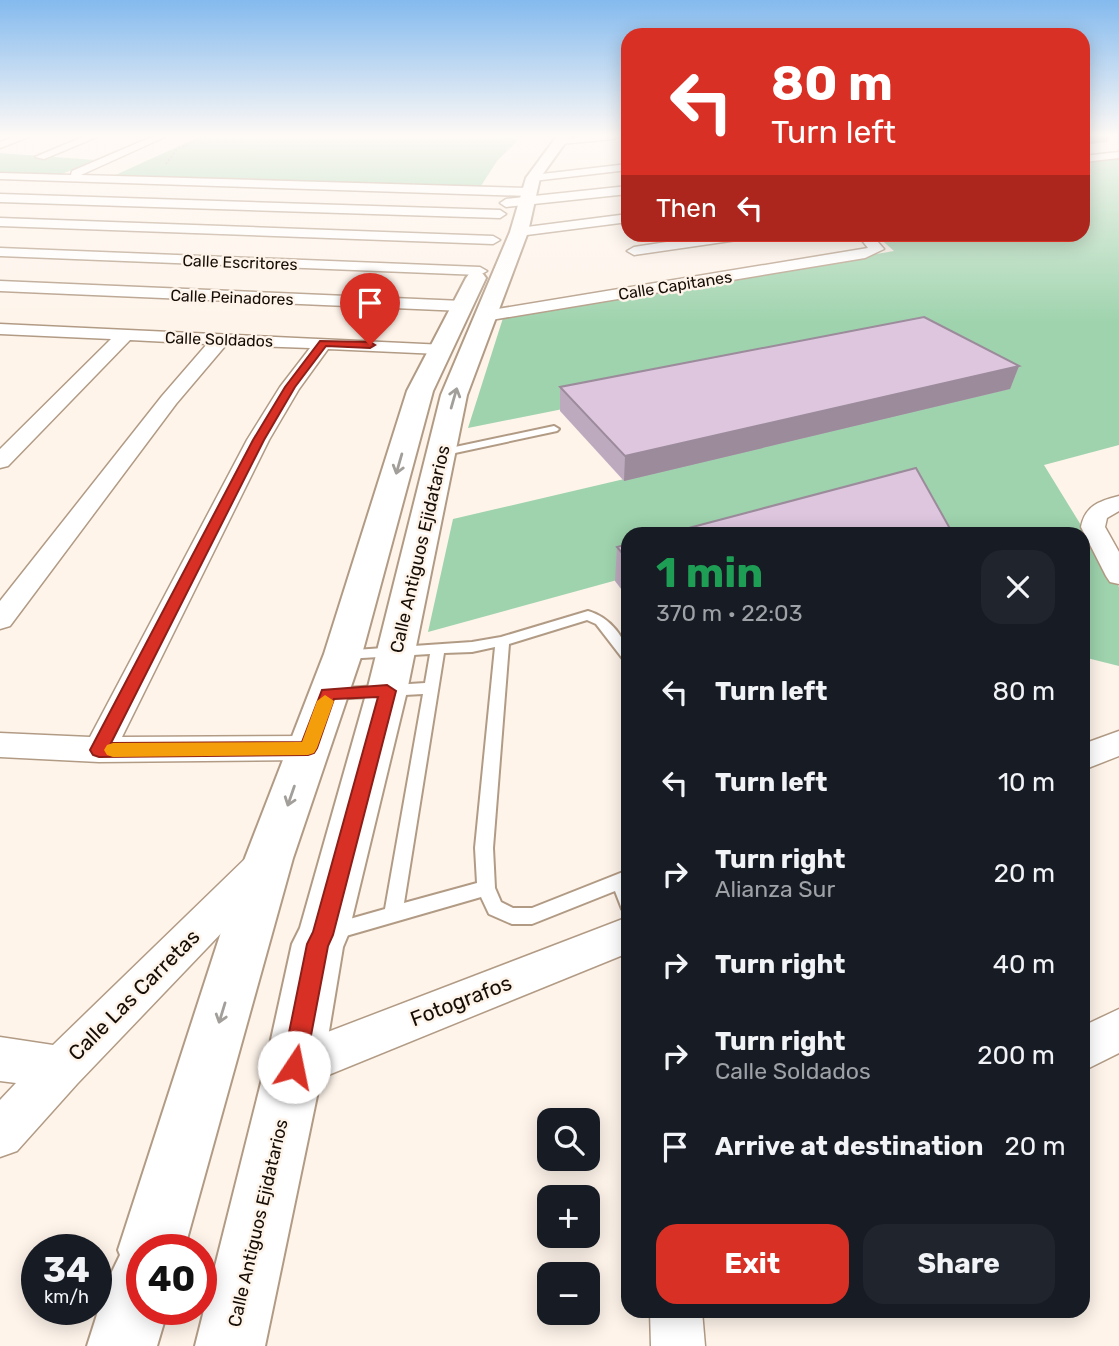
<!DOCTYPE html>
<html lang="en">
<head>
<meta charset="utf-8">
<style>
	body { margin:0; font-family:Rubik,sans-serif; background:#20242c; color:#f1f3f6; height:100vh; display:flex; flex-direction:column; font-size:26px; white-space:nowrap }
	* { box-sizing:border-box; margin:0 }
	p { font-size:23px; color:#9ea1a6 }
	.icon { flex:none; width:38px; height:38px; fill:none; stroke:currentColor; stroke-width:2; stroke-linecap:round; stroke-linejoin:round }
	.map { position:relative; flex:1; overflow:hidden }
	.drawer { position:absolute; left:621px; top:527px; width:469px; height:791px; display:flex; flex-direction:column; background:#171b24; border-radius:21px; box-shadow:0 4px 18px #0003 }
	.drawer>* { flex:none }
	.hud { position:absolute; left:621px; top:28px; width:469px; height:214px; border-radius:21px; box-shadow:0 4px 18px #0003; background:#d93025; color:#fff; overflow:hidden }
	.fabs { position:absolute; left:537px; top:1108px; display:grid; gap:14px }
	.fabs a { display:grid; place-items:center; width:63px; height:63px; border-radius:14px; background:#171b24; box-shadow:0 4px 18px #0003; font-size:35px }
	.speed { position:absolute; left:21px; top:1234px; display:flex; gap:14px; font-size:35px; font-weight:700; text-align:center }
	.speed>* { display:grid; place-content:center; width:91px; height:91px; border-radius:50%; background:#171b24; box-shadow:0 4px 18px #0003; line-height:1 }
	.speed small { font-size:18px; font-weight:400 }
	.speed .limit { border:10px solid #d22; background:#fff; color:#111 }
	.pin { position:absolute; display:grid; place-items:center; width:60px; height:60px; color:#fff; margin:-72px -30px; border-radius:50% 50% 50% 0; rotate:-45deg; box-shadow:0 0 7px #0007 }
	.pin .icon { rotate:45deg }
	.me { position:absolute; width:77px; margin:-38px; rotate:11deg; stroke-linejoin:round; filter:drop-shadow(0 0 5px #0008) }
	.turn { display:flex; align-items:center; gap:24px; height:147px; padding:0 35px; font-size:32px }
	.turn .icon { width:91px; height:91px; stroke-width:2.5 }
	.turn b { display:block; font-size:49px; line-height:60px }
	.then { display:flex; align-items:center; height:66px; padding:0 35px; background:#0003; gap:14px; font-size:26px }
	.round { display:grid; place-items:center; flex:none; width:74px; height:74px; border-radius:21px; background:#20242c }
	.overview { display:flex; align-items:center; justify-content:space-between; height:119px; padding:0 35px }
	h1 { font-size:42px; font-weight:700; line-height:52px; color:#1e9e55 }
	.primary-button { display:flex; gap:14px; margin-top:auto; padding:14px 35px }
	.primary-button a { flex:1; height:80px; border-radius:21px; background:#d93025; color:#fff; font-size:28px; font-weight:700; line-height:80px; text-align:center }
	.primary-button a+a { background:#20242c; color:#f1f3f6 }
	ul { padding:0; list-style:none }
	li { display:flex; align-items:center; gap:21px; height:91px; padding:0 35px }
	li div { flex:1 }
	li b { display:block; font-size:26px }
	li em { font-style:normal }
	.map>svg:first-child { display:block }
	.green { fill:#9ed3ad }
	.lines { fill:none; stroke-linecap:round; stroke-linejoin:round }
	.lane-casing { stroke:#b29b85; stroke-width:4 }
	.street-casing { stroke:#b29b85; stroke-width:3 }
	.secondary-casing { stroke:#b29b85; stroke-width:4 }
	.path { stroke:#a89e95; stroke-width:2; stroke-dasharray:2 2; stroke-linecap:butt }
	.lane { fill:#fff; fill-rule:evenodd }
	.street { fill:#fff; fill-rule:evenodd }
	.secondary { fill:#fff; fill-rule:evenodd }
	.wall { fill:#beaabf }
	.shaded-wall { fill:#9b8b9b }
	.building { fill:#ddc6de; stroke:#9b8b9b; stroke-width:2 }
	.oneway { stroke:#a29f9b }
	.route { fill:#d93025; stroke:#8d1f18; stroke-width:2 }
	.slow { fill:#f59e0b }
	.labels { text-anchor:middle; stroke-width:5; stroke-linejoin:round; paint-order:stroke }
	.far-street-label { font-size:16px; fill:#160e06; stroke:#fef4ea }
	.street-label { font-size:18px; fill:#160e06; stroke:#fef4ea }
	.near-street-label { font-size:21px; fill:#160e06; stroke:#fef4ea }
</style>
</head>
<body>
<div class="map">
<svg width="1119" height="1346" viewBox="0 0 1119 1346">
	<rect width="100%" height="100%" fill="#fef4ea"/>
	<g class="green">
		<path d="M 201,136 L 522,136 L 497,161 L 479,189 L 111,177 Z"/>
		<path d="M 0,153 L 96,160 L 57,176 L 0,175 Z"/>
		<path d="M 1119,157 L 1119,445 L 1044,465 L 1119,587 L 1119,666 L 1083,657 L 1083,534 L 628,534 L 628,577 L 428,632 L 453,519 L 1009,389 L 918,338 L 468,428 L 503,318 L 894,251 L 876,235 L 1083,234 L 1083,161 Z"/>
	</g>
	<g class="lines">
		<g class="lane-casing">
			<g id="lane">
				<path d="M 554,426 L 559,429 L 557,431 L 441,456 L 436,453 L 441,450 Z"/>
				<path d="M 588,611 C 609,617 628,638 628,661 L 623,659 L 596,624 L 587,620 L 509,644 L 493,848 L 495,888 L 501,902 L 513,908 L 532,908 L 628,870 L 628,911 L 622,909 L 615,891 L 532,924 L 512,924 L 489,914 L 481,897 L 332,940 L 325,938 L 323,932 L 325,926 L 385,909 L 423,694 L 331,699 L 324,694 L 331,689 L 425,683 L 430,654 L 345,659 L 340,657 L 338,654 L 340,651 L 472,642 L 501,637 ZM 495,647 L 475,848 L 477,883 L 404,903 L 444,653 L 472,652 Z"/>
			</g>
		</g>
		<g class="street-casing">
			<g id="street">
				<path d="M 16,136 L 31,136 L 0,148 L 0,142 Z"/>
				<path d="M 85,136 L 99,136 L 44,159 L 35,157 Z"/>
				<path d="M 154,136 L 167,136 L 81,175 L 528,188 L 534,192 L 528,196 L 0,179 L 0,173 L 71,175 L 72,171 Z"/>
				<path d="M 582,136 L 619,136 L 614,139 L 560,144 L 555,141 Z"/>
				<path d="M 1119,152 L 1119,158 L 1083,162 L 1083,156 Z"/>
				<path d="M 628,164 L 628,170 L 533,181 L 527,178 L 533,175 Z"/>
				<path d="M 628,186 L 628,194 L 506,207 L 500,203 L 506,199 Z"/>
				<path d="M 0,194 L 500,210 L 506,214 L 500,218 L 0,202 Z"/>
				<path d="M 628,214 L 628,222 L 519,236 L 512,232 L 519,228 Z"/>
				<path d="M 0,218 L 493,236 L 500,240 L 493,244 L 0,226 Z"/>
				<path d="M 719,234 L 757,234 L 751,238 L 634,255 L 627,251 L 634,247 Z"/>
				<path d="M 857,234 L 871,234 L 884,249 L 865,258 L 485,321 L 477,316 L 485,311 L 868,248 Z"/>
				<path d="M 0,248 L 480,267 L 487,271 L 480,275 L 0,256 Z"/>
				<path d="M 0,281 L 463,301 L 471,306 L 463,311 L 0,291 Z"/>
				<path d="M 0,324 L 445,345 L 448,349 L 445,353 L 439,354 L 328,349 L 299,389 L 269,440 L 122,737 L 308,736 L 319,739 L 324,748 L 319,757 L 308,760 L 99,762 L 0,757 L 0,733 L 90,737 L 247,440 L 280,387 L 310,348 L 226,345 L 176,404 L 10,626 L 0,629 L 0,601 L 162,396 L 207,344 L 130,340 L 8,466 L 0,468 L 0,449 L 111,339 L 0,334 Z"/>
				<path d="M 1119,496 L 1119,511 L 1107,518 L 1105,527 L 1119,552 L 1119,584 L 1110,582 L 1106,576 L 1081,527 C 1085,506 1099,501 1119,496 Z"/>
				<path d="M 1119,731 L 1119,756 L 1083,770 L 1083,744 Z"/>
				<path d="M 262,850 L 275,855 L 280,866 L 275,877 L 77,1084 L 17,1151 L 0,1157 L 0,1100 L 16,1083 L 0,1081 L 0,1037 L 53,1045 L 249,855 Z"/>
				<path d="M 628,917 L 628,953 L 294,1089 L 278,1083 L 272,1067 L 278,1051 Z"/>
				<path d="M 1119,1009 L 1119,1053 L 1083,1071 L 1083,1026 Z"/>
				<path d="M 650,1311 L 702,1311 L 705,1346 L 651,1346 Z"/>
			</g>
		</g>
		<g class="secondary-casing">
			<g id="secondary">
				<path d="M 557,136 L 570,136 L 540,178 L 528,232 L 467,395 L 407,691 L 348,935 L 343,947 L 323,1067 L 265,1346 L 195,1346 L 265,1067 L 292,944 L 300,928 L 367,691 L 441,395 L 510,232 L 526,178 Z"/>
				<path d="M 476,272 L 483,274 L 486,278 L 433,391 L 362,654 L 293,858 L 184,1250 L 142,1250 L 142,1309 L 168,1309 L 157,1346 L 87,1346 L 108,1280 L 120,1255 L 118,1250 L 245,858 L 324,654 L 407,391 L 466,278 L 469,274 Z"/>
			</g>
		</g>
		<path class="path" d="M 166,164 L 177,149 L 207,136"/>
		<use href="#lane" class="lane"/>
		<use href="#street" class="street"/>
		<use href="#secondary" class="secondary"/>
	</g>
	<g class="wall">
		<path d="M 1019,366 L 1010,389 L 624,481 L 560,411 L 560,387 Z"/>
		<path d="M 628,544 L 628,598 L 615,581 L 617,547 Z"/>
	</g>
	<g class="shaded-wall">
		<path d="M 1083,136 L 1109,136 L 1107,142 L 1090,144 L 1086,153 L 1083,153 Z"/>
		<path d="M 1019,366 L 1010,389 L 624,481 L 625,456 Z"/>
	</g>
	<g class="building">
		<path d="M 924,317 L 1019,366 L 625,456 L 560,387 Z"/>
		<path d="M 916,468 L 953,534 L 666,534 Z"/>
		<path d="M 628,544 L 628,560 L 617,547 Z"/>
	</g>
	<defs><path id="oneway-shaft" d="M-6 0H5M1.5-3L5.5 0L1.5 3" fill="none" stroke-width="1.6" stroke-linecap="round" stroke-linejoin="round" transform="scale(1.75)"/></defs>
	<g class="oneway">
		<use href="#oneway-shaft" transform="translate(454 398) rotate(-74)"/>
		<use href="#oneway-shaft" transform="translate(399 464) rotate(106)"/>
		<use href="#oneway-shaft" transform="translate(291 796) rotate(109)"/>
		<use href="#oneway-shaft" transform="translate(222 1013) rotate(107)"/>
	</g>
	<linearGradient id="sky" x2="0" y2="1"><stop stop-color="#84baee"/><stop offset="0.42" stop-color="#fffaf6"/><stop offset="1" stop-color="#fffaf6" stop-opacity="0"/></linearGradient>
	<rect width="1119" height="324" fill="url(#sky)"/>
	<path class="route" d="M 320,341 L 370,342 L 375,345 L 370,348 L 326,346 L 295,387 L 264,440 L 111,743 L 302,742 L 322,690 L 387,685 L 396,691 L 333,935 L 328,946 L 305,1067 L 302,1075 L 294,1078 L 285,1075 L 282,1067 L 307,944 L 313,932 L 378,697 L 334,699 L 317,748 L 314,753 L 308,755 L 99,757 L 93,755 L 90,750 L 253,440 L 285,387 Z"/>
	<path class="slow" d="M 325,695 L 334,701 L 317,748 L 314,753 L 308,755 L 113,757 L 107,755 L 104,750 L 107,745 L 113,743 L 302,742 L 317,701 Z"/>
	<g class="labels">
		<g class="far-street-label">
			<text transform="translate(240 262) rotate(2)" y="6">Calle Escritores</text>
			<text transform="translate(675 285) rotate(-9)" y="6">Calle Capitanes</text>
			<text transform="translate(232 297) rotate(2)" y="6">Calle Peinadores</text>
			<text transform="translate(219 339) rotate(2)" y="6">Calle Soldados</text>
		</g>
		<g class="street-label">
			<text transform="translate(420 549) rotate(-77)" y="6">Calle Antiguos Ejidatarios</text>
			<text transform="translate(258 1223) rotate(-77)" y="6">Calle Antiguos Ejidatarios</text>
		</g>
		<g class="near-street-label">
			<text transform="translate(134 995) rotate(-45)" y="7">Calle Las Carretas</text>
			<text transform="translate(461 1001) rotate(-21)" y="7">Fotografos</text>
		</g>
	</g>
</svg>
<div class="fabs">
<a><svg class="icon" aria-label="search" viewBox="0 0 24 24"><circle cx="10" cy="10" r="6"/><path d="M15 15l6 6"/></svg></a>
<a>+</a>
<a>−</a>
</div>
<div class="speed"><div>34<small>km/h</small></div><div class="limit">40</div></div>
<div class="pin" style="left:370px;top:345px;background:#d93025"><svg class="icon" aria-label="arrive" viewBox="0 0 24 24"><path d="M6 21V4h12l-3 4 3 4H6"/></svg></div>
<svg class="me" style="left:294px;top:1067px" viewBox="-20 -20 40 40"><circle r="19" fill="#fff"/><path d="M0-13L10 11 0 6-10 11z" fill="#d93025"/></svg>
<div class="hud">
<div class="turn"><svg class="icon" aria-label="left" viewBox="0 0 24 24"><path d="M17 20v-9H6M10 6l-5 5 5 5"/></svg><div><b>80 m</b>Turn left</div></div>
<div class="then">Then<svg class="icon" aria-label="left" viewBox="0 0 24 24"><path d="M17 20v-9H6M10 6l-5 5 5 5"/></svg></div>
</div>
<section class="drawer">
<div class="overview"><div><h1>1 min</h1><p>370 m · 22:03</p></div><a class="round"><svg class="icon" aria-label="close" viewBox="0 0 24 24"><path d="M6 6l12 12M18 6L6 18"/></svg></a></div>
<ul>
<li><svg class="icon" aria-label="left" viewBox="0 0 24 24"><path d="M17 20v-9H6M10 6l-5 5 5 5"/></svg><div><b>Turn left</b></div><em>80 m</em></li>
<li><svg class="icon" aria-label="left" viewBox="0 0 24 24"><path d="M17 20v-9H6M10 6l-5 5 5 5"/></svg><div><b>Turn left</b></div><em>10 m</em></li>
<li><svg class="icon" aria-label="right" viewBox="0 0 24 24"><path d="M7 20v-9h11M14 6l5 5-5 5"/></svg><div><b>Turn right</b><p>Alianza Sur</p></div><em>20 m</em></li>
<li><svg class="icon" aria-label="right" viewBox="0 0 24 24"><path d="M7 20v-9h11M14 6l5 5-5 5"/></svg><div><b>Turn right</b></div><em>40 m</em></li>
<li><svg class="icon" aria-label="right" viewBox="0 0 24 24"><path d="M7 20v-9h11M14 6l5 5-5 5"/></svg><div><b>Turn right</b><p>Calle Soldados</p></div><em>200 m</em></li>
<li><svg class="icon" aria-label="arrive" viewBox="0 0 24 24"><path d="M6 21V4h12l-3 4 3 4H6"/></svg><div><b>Arrive at destination</b></div><em>20 m</em></li>
</ul>
<div class="primary-button"><a>Exit</a><a>Share</a></div>
</section>
</div>
</body>
</html>
